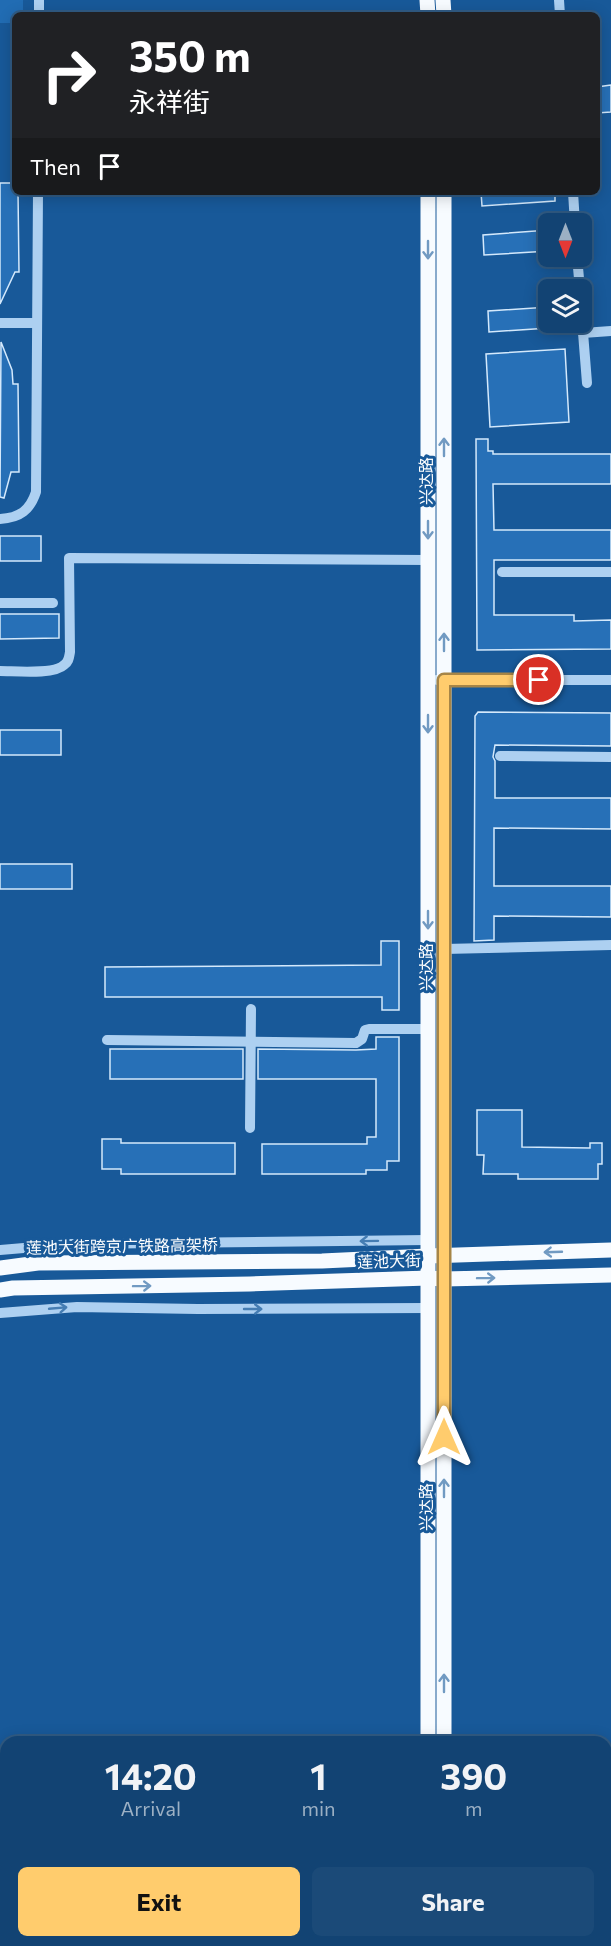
<!DOCTYPE html>
<html lang="en">
<head>
<meta charset="utf-8">
<style>
	body { margin:0; font-family:Commissioner,"Noto Sans SC",sans-serif; background:#1b4a78; color:#f1f3f6; height:100vh; display:flex; flex-direction:column; font-size:22px; white-space:nowrap }
	* { box-sizing:border-box; margin:0 }
	p { font-size:20px; color:#9cb0c4 }
	.icon { flex:none; width:33px; height:33px; fill:none; stroke:currentColor; stroke-width:2; stroke-linecap:round; stroke-linejoin:round }
	.map { position:relative; flex:1; overflow:hidden }
	.panel { position:absolute; left:0px; top:1736px; width:612px; height:212px; display:flex; flex-direction:column; background:#124373; border-radius:18px 18px 0 0; box-shadow:0 3px 15px #0003,0 0 0 2px #315c85 }
	.panel>* { flex:none }
	.guide { position:absolute; left:12px; top:12px; width:588px; height:183px; border-radius:9px; box-shadow:0 3px 15px #0003,0 0 0 2px #315c85; background:#202124; color:#fff; overflow:hidden }
	.needle { width:39px; rotate:180deg }
	.controls { position:absolute; left:538px; top:213px; display:grid; gap:12px }
	.controls a { display:grid; place-items:center; width:54px; height:54px; border-radius:9px; background:#124373; box-shadow:0 3px 15px #0003,0 0 0 2px #315c85; font-size:30px }
	.pin { position:absolute; display:grid; place-items:center; width:51px; height:51px; color:#fff; margin:-26px; border:3px solid #fff; border-radius:50%; box-shadow:0 2px 6px #0007 }
	.me { position:absolute; width:66px; margin:-33px; rotate:0deg; stroke-linejoin:round; filter:drop-shadow(0 0 4px #0008) }
	.turn { display:flex; align-items:center; gap:21px; height:126px; padding:0 18px; font-size:27px }
	.turn .icon { width:78px; height:78px; stroke-width:2.5 }
	.turn b { display:block; font-size:42px; line-height:51px }
	.then { display:flex; align-items:center; height:57px; padding:0 18px; background:#0003; gap:12px; font-size:22px }
	.eta { display:flex; justify-content:space-evenly; align-items:center; height:102px; text-align:center }
	.eta b { font-size:36px; font-weight:700; line-height:42px }
	.button { display:flex; gap:12px; margin-top:auto; padding:12px 18px }
	.button a { flex:1; height:69px; border-radius:9px; background:#ffcc6d; color:#111; font-size:24px; font-weight:700; line-height:69px; text-align:center }
	.button a+a { background:#1b4a78; color:#f1f3f6 }
	.map>svg:first-child { display:block }
	.green { fill:#216cb3 }
	.building { fill:#2770b7; stroke:#d4e9fc; stroke-width:1.5 }
	.lines { fill:none; stroke-linecap:round; stroke-linejoin:round }
	.minor { stroke:#add0f1; stroke-width:10 }
	.major { stroke:#f7fbff; stroke-width:15 }
	.oneway { stroke:#719ac2 }
	.oneway2 { stroke:#457db3 }
	.route-casing { stroke:#a68547; stroke-width:15 }
	.route { stroke:#ffcc6d; stroke-width:10 }
	.labels { text-anchor:middle; stroke-width:6; stroke-linejoin:round; paint-order:stroke }
	.street-label { font-size:16px; fill:#fff; stroke:#185999 }
</style>
</head>
<body>
<div class="map">
<svg width="611" height="1946" viewBox="0 0 611 1946">
	<rect width="100%" height="100%" fill="#185999"/>
	<path class="green" d="M 0,0 L 23,0 L 23,15 L 15,15 L 15,23 L 0,23 Z"/>
	<g class="building">
		<path d="M 611,85 L 611,112 L 597,113 L 597,87 Z"/>
		<path d="M 0,183 L 15,183 L 15,192 L 18,192 L 19,272 L 15,272 L 0,304 Z"/>
		<path d="M 481,192 L 555,192 L 555,201 L 482,206 Z"/>
		<path d="M 549,230 L 549,251 L 484,255 L 483,235 Z"/>
		<path d="M 549,307 L 549,328 L 489,332 L 488,311 Z"/>
		<path d="M 1,342 L 12,370 L 13,384 L 18,384 L 19,472 L 11,472 L 4,498 L 0,497 Z"/>
		<path d="M 565,349 L 569,422 L 490,427 L 486,354 Z"/>
		<path d="M 476,439 L 488,439 L 488,451 L 493,451 L 493,454 L 611,454 L 611,484 L 493,484 L 494,530 L 611,530 L 611,560 L 494,560 L 494,615 L 574,615 L 574,621 L 611,620 L 611,649 L 477,650 Z"/>
		<rect x="0" y="536" width="41" height="25"/>
		<path d="M 0,614 L 59,614 L 59,638 L 0,639 Z"/>
		<path d="M 478,712 L 611,713 L 611,746 L 495,745 L 493,757 L 495,761 L 495,798 L 611,798 L 611,829 L 494,828 L 494,886 L 611,886 L 611,917 L 494,916 L 494,940 L 474,941 L 475,716 Z"/>
		<rect x="0" y="730" width="61" height="25"/>
		<rect x="0" y="864" width="72" height="25"/>
		<path d="M 381,941 L 399,941 L 399,1010 L 382,1010 L 382,997 L 105,997 L 105,967 L 381,965 Z"/>
		<path d="M 376,1037 L 399,1037 L 399,1161 L 387,1161 L 387,1170 L 366,1170 L 366,1174 L 262,1174 L 262,1144 L 367,1144 L 367,1137 L 376,1137 L 376,1079 L 258,1079 L 258,1049 L 356,1050 L 376,1049 Z"/>
		<rect x="110" y="1049" width="133" height="30"/>
		<path d="M 477,1110 L 522,1110 L 522,1147 L 590,1148 L 590,1143 L 602,1143 L 602,1164 L 598,1164 L 598,1179 L 518,1179 L 518,1174 L 483,1174 L 484,1155 L 477,1155 Z"/>
		<path d="M 102,1139 L 121,1139 L 121,1143 L 235,1143 L 235,1174 L 121,1174 L 121,1169 L 102,1169 Z"/>
	</g>
	<g class="lines">
		<g class="minor">
			<path d="M 559,0 L 560,15"/>
			<path d="M 39,15 L 39,0"/>
			<path d="M 573,192 L 575,224"/>
			<path d="M 577,256 L 580,290"/>
			<path d="M 582,320 L 587,383"/>
			<path d="M 0,323 L 37,323"/>
			<path d="M 583,333 L 611,331"/>
			<path d="M 0,519 C 20,518 30,510 36,492 L 38,192"/>
			<path d="M 502,572 L 611,572"/>
			<path d="M 0,603 L 53,603"/>
			<path d="M 0,671 C 15,671 54,675 64,665 C 69,662 69,657 70,652 L 69,558 L 428,560"/>
			<path d="M 437,680 L 611,680"/>
			<path d="M 500,756 L 611,757"/>
			<path d="M 444,949 L 611,945"/>
			<path d="M 107,1040 L 356,1043 L 362,1039 L 365,1030 L 369,1029 L 428,1029"/>
			<path d="M 250,1128 L 251,1009"/>
			<path d="M 0,1250 L 71,1244 L 428,1240"/>
			<path d="M 0,1313 L 77,1307 L 198,1309 L 428,1308"/>
		</g>
		<g class="major">
			<path d="M 427,0 L 428,15"/>
			<path d="M 443,0 L 444,15"/>
			<path d="M 428,192 L 428,1742"/>
			<path d="M 444,192 L 444,1742"/>
			<path d="M 0,1268 L 38,1263 L 322,1261 L 428,1256 L 611,1250"/>
			<path d="M 0,1290 L 13,1288 L 250,1284 L 428,1278 L 444,1279 L 611,1275"/>
			<path d="M 428,1941 L 428,1946"/>
			<path d="M 444,1941 L 444,1946"/>
		</g>
	</g>
	<defs><path id="oneway-shaft" d="M-6 0H5M1.5-3L5.5 0L1.5 3" fill="none" stroke-width="1.6" stroke-linecap="round" stroke-linejoin="round" transform="scale(1.5)"/></defs>
	<g class="oneway">
		<use href="#oneway-shaft" transform="translate(428 250) rotate(90)"/>
		<use href="#oneway-shaft" transform="translate(444 447) rotate(-90)"/>
		<use href="#oneway-shaft" transform="translate(428 530) rotate(90)"/>
		<use href="#oneway-shaft" transform="translate(444 642) rotate(-90)"/>
		<use href="#oneway-shaft" transform="translate(428 724) rotate(90)"/>
		<use href="#oneway-shaft" transform="translate(428 920) rotate(90)"/>
		<use href="#oneway-shaft" transform="translate(553 1252) rotate(178)"/>
		<use href="#oneway-shaft" transform="translate(486 1278) rotate(-1)"/>
		<use href="#oneway-shaft" transform="translate(142 1286) rotate(-1)"/>
		<use href="#oneway-shaft" transform="translate(444 1488) rotate(-90)"/>
		<use href="#oneway-shaft" transform="translate(444 1683) rotate(-90)"/>
	</g>
	<g class="oneway2">
		<use href="#oneway-shaft" transform="translate(369 1241) rotate(179)"/>
		<use href="#oneway-shaft" transform="translate(58 1308) rotate(-5)"/>
		<use href="#oneway-shaft" transform="translate(253 1309)"/>
	</g>
	<g class="lines">
		<g class="route-casing">
			<path id="route" d="M 444,1437 L 444,680 L 539,680"/>
		</g>
		<use href="#route" class="route"/>
	</g>
	<g class="labels">
		<g class="street-label">
			<text transform="translate(426 481) rotate(-90)" y="6">兴达路</text>
			<text transform="translate(426 967) rotate(-90)" y="6">兴达路</text>
			<text transform="translate(122 1246) rotate(-1)" y="6">莲池大街跨京广铁路高架桥</text>
			<text transform="translate(389 1261) rotate(-2)" y="6">莲池大街</text>
			<text transform="translate(426 1507) rotate(-90)" y="6">兴达路</text>
		</g>
	</g>
</svg>
<div class="controls">
<a><svg class="needle" viewBox="-14 -14 28 28"><path d="M0-13l5 13h-10z" fill="#e53935"/><path d="M0 13l5-13h-10z" fill="#9cb0c4"/></svg></a>
<a><svg class="icon" aria-label="layers" viewBox="0 0 24 24"><path d="M12 4l9 5-9 5-9-5zM3 14l9 5 9-5"/></svg></a>
</div>
<div class="pin" style="left:539px;top:680px;background:#d93025"><svg class="icon" aria-label="arrive" viewBox="0 0 24 24"><path d="M6 21V4h12l-3 4 3 4H6"/></svg></div>
<svg class="me" style="left:444px;top:1437px" viewBox="-20 -20 40 40"><path d="M0-17L14 15 0 8-14 15z" fill="#ffcc6d" stroke="#fff" stroke-width="4"/></svg>
<div class="guide">
<div class="turn"><svg class="icon" aria-label="right" viewBox="0 0 24 24"><path d="M7 20v-9h11M14 6l5 5-5 5"/></svg><div><b>350 m</b>永祥街</div></div>
<div class="then">Then<svg class="icon" aria-label="arrive" viewBox="0 0 24 24"><path d="M6 21V4h12l-3 4 3 4H6"/></svg></div>
</div>
<section class="panel">
<div class="eta">
<div><b>14:20</b><p>Arrival</p></div>
<div><b>1</b><p>min</p></div>
<div><b>390</b><p>m</p></div>
</div>
<div class="button"><a>Exit</a><a>Share</a></div>
</section>
</div>
</body>
</html>
